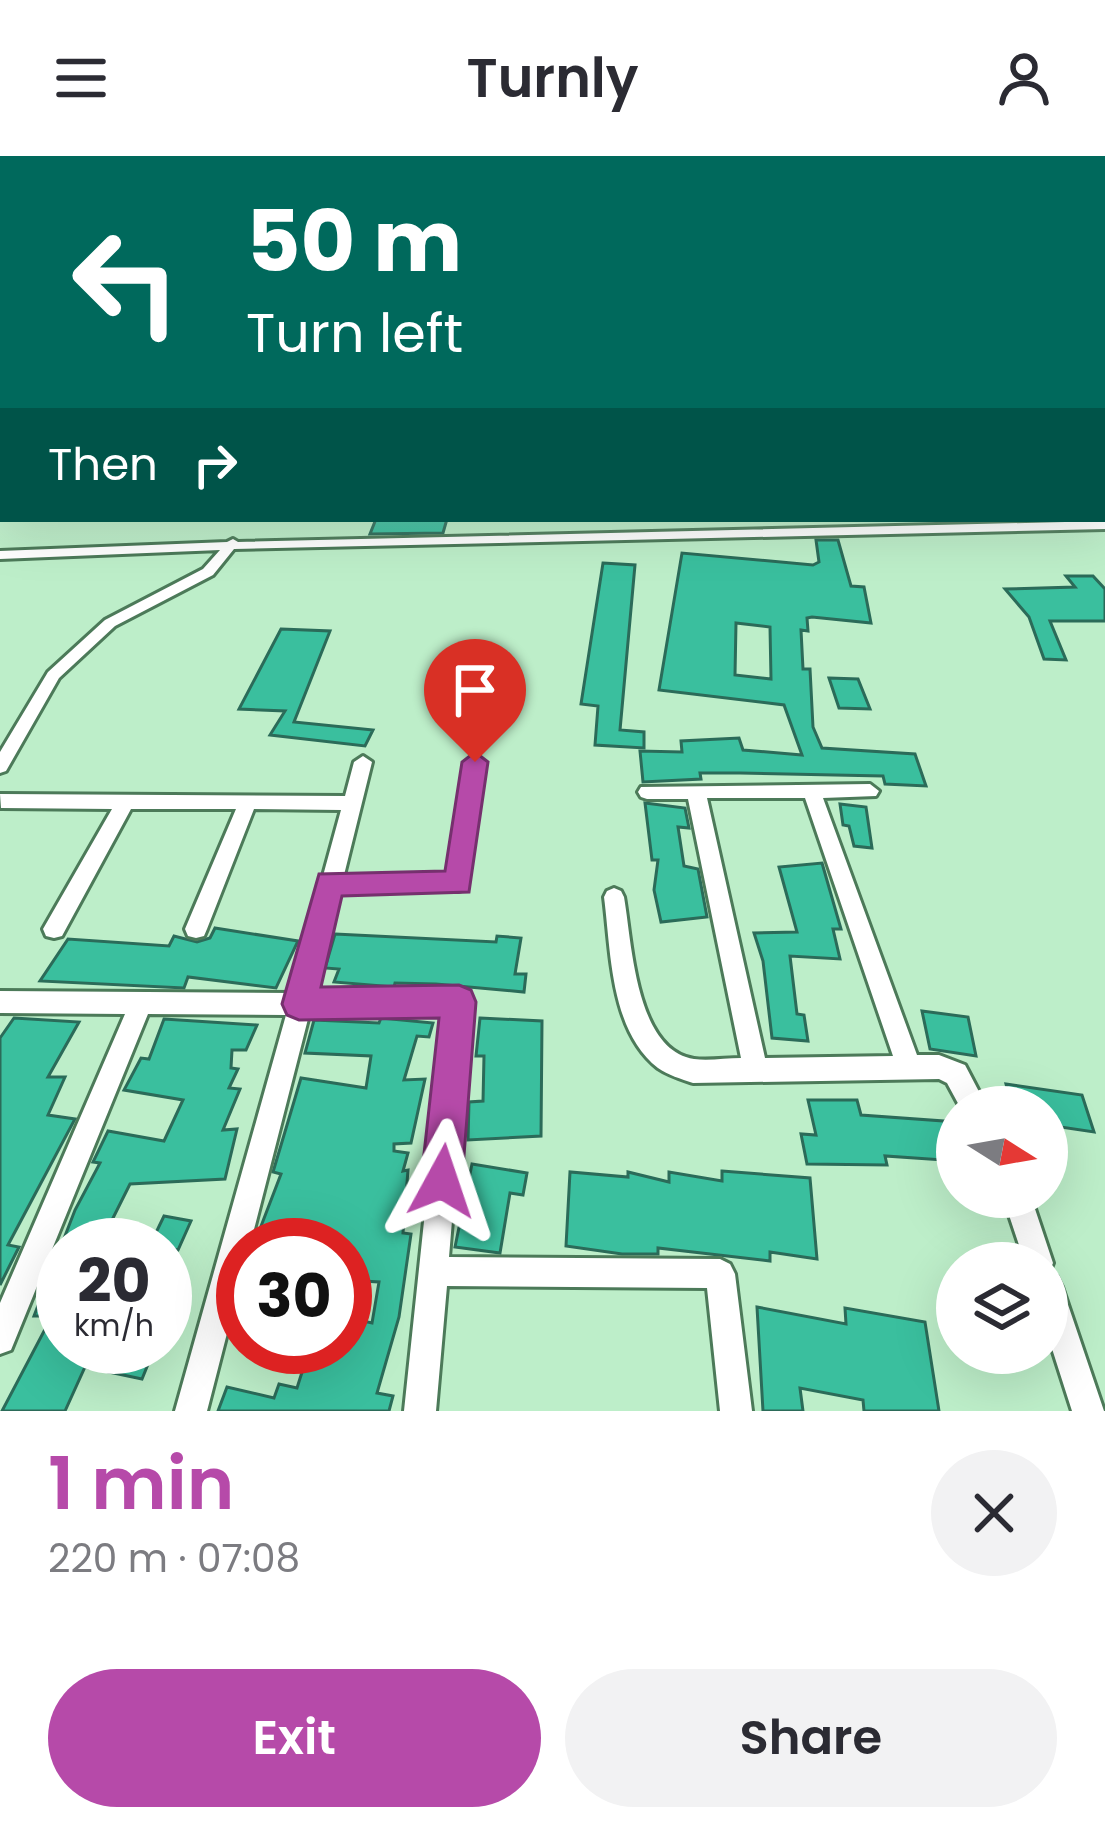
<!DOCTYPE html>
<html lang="en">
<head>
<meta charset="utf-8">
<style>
	body { margin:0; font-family:Poppins,sans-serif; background:#f2f2f3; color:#2b2b33; height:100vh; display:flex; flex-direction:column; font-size:45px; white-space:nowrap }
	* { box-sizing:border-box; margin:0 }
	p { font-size:39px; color:#7c7c81 }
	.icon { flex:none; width:66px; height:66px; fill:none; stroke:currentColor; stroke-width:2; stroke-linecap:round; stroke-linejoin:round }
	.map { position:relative; height:1255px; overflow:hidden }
	.drawer { display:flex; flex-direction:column; background:#fff; flex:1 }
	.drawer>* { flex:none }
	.guide { position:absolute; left:0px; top:0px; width:1107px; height:366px; box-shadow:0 12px 48px #0002; background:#00695c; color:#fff; overflow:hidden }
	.needle { width:78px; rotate:101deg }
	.controls { position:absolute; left:936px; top:930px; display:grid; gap:24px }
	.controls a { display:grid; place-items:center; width:132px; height:132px; border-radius:50%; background:#fff; box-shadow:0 12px 48px #0002; font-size:60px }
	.speed { position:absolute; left:36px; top:1062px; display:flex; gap:24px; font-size:60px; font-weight:700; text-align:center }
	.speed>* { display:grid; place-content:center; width:156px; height:156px; border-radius:50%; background:#fff; box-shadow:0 12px 48px #0002; line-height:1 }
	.speed small { font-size:30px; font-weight:400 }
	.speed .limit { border:18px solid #d22; background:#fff; color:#111 }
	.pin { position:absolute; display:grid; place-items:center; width:102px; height:102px; color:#fff; margin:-123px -51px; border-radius:50% 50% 50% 0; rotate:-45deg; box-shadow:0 0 12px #0007 }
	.pin .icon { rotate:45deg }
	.me { position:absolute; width:132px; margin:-66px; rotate:5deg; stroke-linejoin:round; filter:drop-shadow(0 0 9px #0008) }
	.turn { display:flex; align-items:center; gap:42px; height:252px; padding:0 48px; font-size:54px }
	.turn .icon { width:156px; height:156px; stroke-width:2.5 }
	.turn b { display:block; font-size:84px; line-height:102px }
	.then { display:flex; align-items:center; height:114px; padding:0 48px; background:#0003; gap:24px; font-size:45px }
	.round { display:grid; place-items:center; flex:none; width:126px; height:126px; border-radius:63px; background:#f2f2f3 }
	.summary { display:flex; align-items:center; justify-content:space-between; height:204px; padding:0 48px }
	h1 { font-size:72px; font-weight:600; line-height:90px; color:#b64aa9 }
	.cta { display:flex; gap:24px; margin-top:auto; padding:24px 48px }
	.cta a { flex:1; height:138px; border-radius:72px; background:#b64aa9; color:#fff; font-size:48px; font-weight:600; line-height:138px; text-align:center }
	.cta a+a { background:#f2f2f3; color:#2b2b33 }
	header { display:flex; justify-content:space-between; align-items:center; height:156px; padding:0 48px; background:#fff; font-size:54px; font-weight:600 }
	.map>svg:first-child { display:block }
	.building { fill:#3abf9e; stroke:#2b6b59; stroke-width:3; fill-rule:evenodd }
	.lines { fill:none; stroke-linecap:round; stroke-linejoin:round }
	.street-casing { stroke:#4c7a59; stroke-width:6 }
	.secondary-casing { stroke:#4c7a59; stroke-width:6 }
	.street { fill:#fff; fill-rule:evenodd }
	.secondary { fill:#fff; fill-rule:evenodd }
	.route { fill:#b64aa9; stroke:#76306e; stroke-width:3 }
</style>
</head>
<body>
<header><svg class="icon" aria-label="menu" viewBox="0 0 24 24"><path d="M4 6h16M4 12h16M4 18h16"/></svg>Turnly<svg class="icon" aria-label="person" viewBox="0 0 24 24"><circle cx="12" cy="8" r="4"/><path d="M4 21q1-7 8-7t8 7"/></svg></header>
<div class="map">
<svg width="1105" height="1255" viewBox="0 0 1105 1255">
	<rect width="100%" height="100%" fill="#bdeec9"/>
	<g class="building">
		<path d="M 376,363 L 447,363 L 443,377 L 370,378 Z"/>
		<path d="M 816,384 L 838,384 L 851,430 L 864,431 L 871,467 L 812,461 L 807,462 L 808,475 L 801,474 L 803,513 L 810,513 L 813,571 L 822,592 L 915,598 L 926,630 L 885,628 L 883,620 L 740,617 L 700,617 L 701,623 L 643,626 L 640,595 L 682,596 L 681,585 L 739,582 L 743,594 L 802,599 L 784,549 L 659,534 L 682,397 L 813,409 L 819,406 ZM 736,467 L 770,471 L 771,523 L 735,519 Z"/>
		<path d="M 603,407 L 635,409 L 620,574 L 644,576 L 644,592 L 595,589 L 598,550 L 581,548 Z"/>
		<path d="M 1066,420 L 1093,420 L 1105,433 L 1105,465 L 1050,465 L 1066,504 L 1044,503 L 1029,461 L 1005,433 L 1075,431 Z"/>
		<path d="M 281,473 L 330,475 L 294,566 L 373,574 L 365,590 L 270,579 L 285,555 L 239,553 Z"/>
		<path d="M 829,522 L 858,523 L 870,553 L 839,552 Z"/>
		<path d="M 645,647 L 685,652 L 689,672 L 678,671 L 684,710 L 698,713 L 707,761 L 661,766 L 654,734 L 658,704 L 652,704 Z"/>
		<path d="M 840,648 L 866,651 L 872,692 L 854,690 L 849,670 L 843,669 Z"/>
		<path d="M 822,707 L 841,773 L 833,773 L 840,803 L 790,800 L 797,858 L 804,859 L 808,885 L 772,882 L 763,805 L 754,777 L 797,776 L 779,711 Z"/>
		<path d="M 215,772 L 298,785 L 276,832 L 188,821 L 184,832 L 40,825 L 68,783 L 169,790 L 174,780 L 197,786 L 210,782 Z"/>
		<path d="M 335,778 L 496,786 L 497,780 L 521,782 L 515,818 L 526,818 L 524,836 L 436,828 L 395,827 L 394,831 L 334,826 L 339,813 L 325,812 Z"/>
		<path d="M 922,855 L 968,861 L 976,900 L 930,893 Z"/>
		<path d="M 14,862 L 79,866 L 48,921 L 65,921 L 48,959 L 75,963 L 8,1089 L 19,1091 L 0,1129 L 0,882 Z"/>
		<path d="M 381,862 L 433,867 L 429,881 L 417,880 L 404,924 L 425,923 L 411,987 L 394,988 L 394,995 L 408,997 L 403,1015 L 408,1014 L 403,1077 L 411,1078 L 399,1161 L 377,1237 L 393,1240 L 389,1255 L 218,1255 L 227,1231 L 274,1242 L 279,1228 L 297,1232 L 310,1191 L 345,1191 L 345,1161 L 372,1167 L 379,1126 L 345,1124 L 345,1089 L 259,1089 L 264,1079 L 258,1078 L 281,1018 L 273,1016 L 301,922 L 366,932 L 371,900 L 305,897 L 314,864 L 379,867 Z"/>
		<path d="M 480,862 L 542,865 L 541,980 L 468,984 L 469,946 L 483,945 L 484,900 L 476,900 Z"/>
		<path d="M 164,863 L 257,869 L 246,894 L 232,894 L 231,912 L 238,913 L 229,932 L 240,933 L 223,974 L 237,973 L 225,1023 L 130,1028 L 110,1068 L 123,1069 L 115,1089 L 63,1089 L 63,1191 L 155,1191 L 142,1223 L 85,1211 L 65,1255 L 2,1255 L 52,1160 L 34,1160 L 75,1054 L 100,1007 L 93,1006 L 108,975 L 164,985 L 183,944 L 124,934 L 141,902 L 149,903 Z"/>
		<path d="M 1006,928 L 1082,939 L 1094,976 L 1047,969 L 1047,951 L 1012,951 Z"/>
		<path d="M 808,944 L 857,944 L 861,959 L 957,966 L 957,1005 L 885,1000 L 887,1009 L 807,1008 L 801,978 L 816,979 Z"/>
		<path d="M 472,1008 L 527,1017 L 523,1039 L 510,1037 L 500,1097 L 455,1091 Z"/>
		<path d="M 722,1015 L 810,1022 L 817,1103 L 770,1096 L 770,1105 L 658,1092 L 658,1098 L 622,1098 L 566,1090 L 570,1016 L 628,1021 L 628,1016 L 669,1026 L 669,1016 L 722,1025 Z"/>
		<path d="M 164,1060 L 191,1065 L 178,1094 L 150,1089 Z"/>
		<path d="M 757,1151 L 846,1168 L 845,1152 L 925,1166 L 939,1255 L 864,1255 L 863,1244 L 800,1232 L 803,1255 L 763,1255 Z"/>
	</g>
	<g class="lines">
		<g class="street-casing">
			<g id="street">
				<rect x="1104" y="224" width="1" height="6"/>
				<path d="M 3,227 L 3,234 L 0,235 L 0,228 Z"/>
				<path d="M 0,241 L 3,242 L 3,248 L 0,247 Z"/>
				<rect x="1104" y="312" width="1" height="6"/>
				<path d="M 1105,365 L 1105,373 L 234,393 L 213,419 L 115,470 L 59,522 L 6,615 L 0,617 L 0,596 L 48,516 L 105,464 L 203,413 L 220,394 L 0,403 L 0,395 L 227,386 L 233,383 L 238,386 Z"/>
				<path d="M 363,600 L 372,606 L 344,719 L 449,719 L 466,606 L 475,600 L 484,606 L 465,733 L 458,735 L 340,735 L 314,837 L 459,835 L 467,838 L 470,846 L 449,1101 L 720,1103 L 730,1108 L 735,1118 L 752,1255 L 720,1255 L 707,1132 L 447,1130 L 436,1255 L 404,1255 L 446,857 L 309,859 L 250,1089 L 243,1089 L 243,1115 L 207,1255 L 175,1255 L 286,859 L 148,858 L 11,1194 L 0,1198 L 0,1147 L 125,858 L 0,857 L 0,835 L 291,837 L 341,654 L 254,653 L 207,773 L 204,780 L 196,782 L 188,780 L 185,773 L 236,653 L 131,653 L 62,780 L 54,782 L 46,780 L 43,773 L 112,653 L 1,652 L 0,638 L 345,640 L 354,606 Z"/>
				<path d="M 870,628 L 879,635 L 876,640 L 823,642 L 917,899 L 939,899 L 965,909 L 987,951 L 960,951 L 947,927 L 939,923 L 693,927 C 681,923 668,919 658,912 C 610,875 611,795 604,741 L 607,735 L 614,732 L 621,735 L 624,741 C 632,786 635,894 694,903 C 709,905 726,902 741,902 L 688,643 L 647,643 L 641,641 L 638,636 L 641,631 ZM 707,642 L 805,642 L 893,900 L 765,902 Z"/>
				<path d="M 1003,1041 L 1031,1041 L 1053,1107 L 1049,1117 L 1057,1121 L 1062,1131 L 1104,1255 L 1072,1255 L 1047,1177 L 1047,1107 L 1025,1107 Z"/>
			</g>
		</g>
		<g class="secondary-casing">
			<path id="secondary" d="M 1104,352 L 1105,352 L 1105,364 L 1100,363 L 1104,363 Z"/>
		</g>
		<use href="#street" class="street"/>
		<use href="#secondary" class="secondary"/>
	</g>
	<linearGradient id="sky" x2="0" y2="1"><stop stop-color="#7ba5ee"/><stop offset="0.55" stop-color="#e1f7e7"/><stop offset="1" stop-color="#e1f7e7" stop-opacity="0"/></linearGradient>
	<rect width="1105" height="389" fill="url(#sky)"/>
	<path class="route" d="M 475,596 L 488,606 L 469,736 L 342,740 L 321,831 L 459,829 L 471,834 L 476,846 L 462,1025 L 456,1040 L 442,1046 L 427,1040 L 421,1025 L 439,862 L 299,864 L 287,859 L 282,848 L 319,718 L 445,715 L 462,606 Z"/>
</svg>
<div class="controls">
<a><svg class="needle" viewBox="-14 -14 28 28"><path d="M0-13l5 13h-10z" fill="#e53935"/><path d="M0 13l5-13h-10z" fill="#7c7c81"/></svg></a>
<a><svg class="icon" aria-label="layers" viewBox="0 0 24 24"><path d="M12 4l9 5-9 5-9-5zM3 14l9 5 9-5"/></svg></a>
</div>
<div class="speed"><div>20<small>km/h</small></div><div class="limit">30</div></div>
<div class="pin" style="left:475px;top:606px;background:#d93025"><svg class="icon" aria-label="arrive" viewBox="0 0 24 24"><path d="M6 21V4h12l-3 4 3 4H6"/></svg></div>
<svg class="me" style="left:442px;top:1025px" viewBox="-20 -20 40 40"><path d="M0-17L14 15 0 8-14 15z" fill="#b64aa9" stroke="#fff" stroke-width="4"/></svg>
<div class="guide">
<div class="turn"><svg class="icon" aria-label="left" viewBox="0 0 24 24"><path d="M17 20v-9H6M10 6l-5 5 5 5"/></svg><div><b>50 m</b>Turn left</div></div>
<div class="then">Then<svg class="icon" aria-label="right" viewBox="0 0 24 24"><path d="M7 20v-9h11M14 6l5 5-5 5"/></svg></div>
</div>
</div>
<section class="drawer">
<div class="summary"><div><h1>1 min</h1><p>220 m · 07:08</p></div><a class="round"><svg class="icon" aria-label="close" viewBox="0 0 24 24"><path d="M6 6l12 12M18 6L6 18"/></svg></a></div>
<div class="cta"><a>Exit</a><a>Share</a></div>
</section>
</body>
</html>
